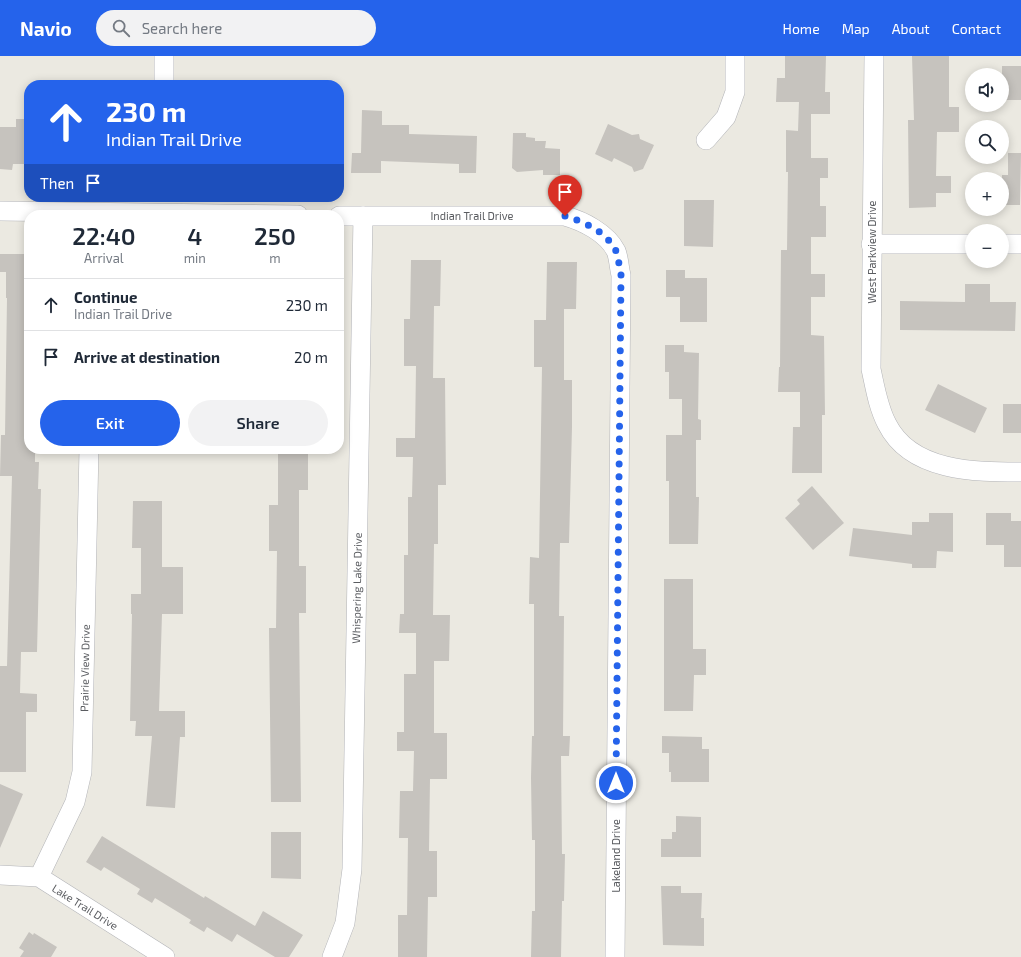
<!DOCTYPE html>
<html lang="en">
<head>
<meta charset="utf-8">
<style>
	body { margin:0; font-family:"Exo 2",sans-serif; background:#f2f2f3; color:#1f2937; height:100vh; display:flex; flex-direction:column; font-size:15px; white-space:nowrap }
	* { box-sizing:border-box; margin:0 }
	p { font-size:13px; color:#747a83 }
	.icon { flex:none; width:22px; height:22px; fill:none; stroke:currentColor; stroke-width:2; stroke-linecap:round; stroke-linejoin:round }
	.map { position:relative; flex:1; overflow:hidden }
	.side { position:absolute; left:24px; top:154px; width:320px; height:244px; display:flex; flex-direction:column; background:#fff; border-radius:16px; box-shadow:0 2px 10px #0003 }
	.side>* { flex:none }
	.hud { position:absolute; left:24px; top:24px; width:320px; height:122px; border-radius:16px; box-shadow:0 2px 10px #0003; background:#2563eb; color:#fff; overflow:hidden }
	.buttons { position:absolute; left:965px; top:12px; display:grid; gap:8px }
	.buttons a { display:grid; place-items:center; width:44px; height:44px; border-radius:50%; background:#fff; box-shadow:0 2px 10px #0003; font-size:20px }
	.pin { position:absolute; display:grid; place-items:center; width:34px; height:34px; color:#fff; margin:-41px -17px; border-radius:50% 50% 50% 0; rotate:-45deg; box-shadow:0 0 4px #0007 }
	.pin .icon { rotate:45deg }
	.me { position:absolute; width:44px; margin:-22px; rotate:0deg; stroke-linejoin:round; filter:drop-shadow(0 0 3px #0008) }
	.turn { display:flex; align-items:center; gap:14px; height:84px; padding:0 16px; font-size:18px }
	.turn .icon { width:52px; height:52px; stroke-width:2.5 }
	.turn b { display:block; font-size:28px; line-height:34px }
	.then { display:flex; align-items:center; height:38px; padding:0 16px; background:#0003; gap:8px; font-size:15px }
	.eta { display:flex; justify-content:space-evenly; align-items:center; height:68px; text-align:center }
	.eta b { font-size:24px; font-weight:600; line-height:28px }
	.cta { display:flex; gap:8px; margin-top:auto; padding:8px 16px }
	.cta a { flex:1; height:46px; border-radius:24px; background:#2563eb; color:#fff; font-size:16px; font-weight:600; line-height:46px; text-align:center }
	.cta a+a { background:#f2f2f3; color:#1f2937 }
	ul { padding:0; list-style:none }
	li { display:flex; align-items:center; gap:12px; height:52px; padding:0 16px; border-top:1px solid #e0e1e3 }
	li div { flex:1 }
	li b { display:block; font-size:15px }
	li em { font-style:normal }
	header { display:flex; align-items:center; gap:24px; box-sizing:border-box; height:56px; padding:0 20px; background:#2563eb; color:#fff }
	header strong { font-size:19px }
	nav { display:flex; gap:22px; margin-inline-start:auto; font-size:14px }
	.search { width:280px; height:36px; background:#f2f2f3; display:flex; align-items:center; gap:10px; box-sizing:border-box; padding:0 14px; border-radius:22px; color:#747a83; font-size:15px }
	.map>svg:first-child { display:block }
	.building { fill:#c6c3be }
	.lines { fill:none; stroke-linecap:round; stroke-linejoin:round }
	.street-casing { stroke:#b2b3b7; stroke-width:20 }
	.street { stroke:#fff; stroke-width:19 }
	.route { stroke:#2563eb; stroke-width:7; stroke-dasharray:0 12.6 }
	.labels { text-anchor:middle; stroke-width:3; stroke-linejoin:round; paint-order:stroke }
	.street-label { font-size:11px; fill:#5a5c60; stroke:#fff }
</style>
</head>
<body>
<header>
<strong>Navio</strong>
<div class="search"><svg class="icon" aria-label="search" viewBox="0 0 24 24"><circle cx="10" cy="10" r="6"/><path d="M15 15l6 6"/></svg>Search here</div>
<nav><a>Home</a><a>Map</a><a>About</a><a>Contact</a></nav>
</header>
<div class="map">
<svg width="1021" height="901" viewBox="0 0 1021 901">
	<rect width="100%" height="100%" fill="#ebe9e1"/>
	<g class="building">
		<path d="M 785,0 L 826,0 L 825,36 L 830,36 L 830,58 L 811,58 L 811,102 L 828,102 L 828,122 L 820,122 L 820,150 L 826,150 L 826,181 L 811,181 L 811,218 L 825,218 L 825,241 L 811,241 L 811,279 L 824,280 L 825,359 L 822,359 L 822,417 L 792,417 L 793,371 L 800,371 L 800,336 L 778,336 L 779,311 L 780,311 L 781,194 L 787,194 L 788,116 L 786,116 L 786,74 L 798,75 L 799,46 L 776,46 L 777,22 L 785,22 Z"/>
		<path d="M 912,0 L 949,0 L 949,51 L 959,51 L 959,76 L 937,76 L 936,120 L 951,120 L 951,137 L 936,137 L 936,151 L 909,152 L 908,64 L 914,64 Z"/>
		<rect x="1002" y="10" width="19" height="34"/>
		<path d="M 362,54 L 382,55 L 382,69 L 409,69 L 409,78 L 477,80 L 476,117 L 459,117 L 459,108 L 381,105 L 381,117 L 351,117 L 352,97 L 361,97 Z"/>
		<path d="M 16,63 L 29,63 L 29,108 L 13,108 L 12,114 L 0,113 L 0,71 L 16,71 Z"/>
		<path d="M 608,68 L 632,79 L 639,78 L 640,83 L 654,89 L 643,113 L 634,116 L 632,111 L 614,102 L 612,106 L 595,98 Z"/>
		<path d="M 513,77 L 526,77 L 526,81 L 535,82 L 535,85 L 546,85 L 545,92 L 560,93 L 560,119 L 543,119 L 543,114 L 517,116 L 512,112 Z"/>
		<path d="M 1008,97 L 1021,97 L 1020,149 L 1002,149 L 1002,119 L 1008,119 Z"/>
		<path d="M 684,144 L 714,144 L 713,191 L 684,190 Z"/>
		<path d="M 0,198 L 29,198 L 29,393 L 35,393 L 35,406 L 39,406 L 38,433 L 41,433 L 37,596 L 21,596 L 20,637 L 37,638 L 37,656 L 26,656 L 26,716 L 0,716 L 0,610 L 7,610 L 12,420 L 0,420 L 1,379 L 5,379 L 7,242 L 6,242 L 6,216 L 0,216 Z"/>
		<path d="M 411,204 L 441,204 L 440,250 L 434,250 L 433,322 L 445,322 L 446,429 L 438,429 L 438,488 L 434,488 L 433,559 L 450,559 L 449,605 L 434,605 L 434,677 L 447,677 L 447,723 L 430,723 L 429,795 L 437,795 L 437,841 L 428,841 L 427,901 L 398,901 L 398,859 L 407,859 L 408,782 L 399,782 L 400,735 L 413,735 L 414,695 L 397,695 L 397,676 L 404,676 L 404,618 L 416,618 L 416,577 L 399,577 L 400,558 L 404,558 L 404,499 L 408,499 L 408,441 L 412,441 L 413,401 L 396,401 L 396,382 L 415,382 L 416,310 L 404,310 L 404,263 L 410,263 Z"/>
		<path d="M 547,206 L 577,206 L 576,253 L 564,253 L 564,324 L 572,324 L 572,371 L 569,487 L 560,487 L 559,560 L 564,560 L 563,680 L 570,680 L 569,700 L 561,700 L 562,798 L 565,798 L 564,845 L 562,845 L 561,901 L 531,901 L 532,855 L 535,855 L 535,784 L 532,784 L 531,722 L 532,680 L 534,680 L 534,548 L 529,548 L 530,501 L 539,502 L 542,311 L 534,311 L 534,264 L 546,264 Z"/>
		<path d="M 666,214 L 685,214 L 685,222 L 707,222 L 707,266 L 680,266 L 680,241 L 666,241 Z"/>
		<path d="M 965,228 L 990,228 L 990,246 L 1016,246 L 1015,275 L 900,274 L 900,245 L 965,246 Z"/>
		<path d="M 665,289 L 684,289 L 684,296 L 699,297 L 698,363 L 701,364 L 701,384 L 696,384 L 696,441 L 699,441 L 698,488 L 669,488 L 669,425 L 666,425 L 666,379 L 682,379 L 682,343 L 669,343 L 669,316 L 665,316 Z"/>
		<path d="M 938,328 L 987,352 L 975,377 L 925,354 Z"/>
		<rect x="1003" y="348" width="18" height="29"/>
		<path d="M 278,393 L 308,393 L 308,434 L 299,434 L 299,510 L 306,510 L 306,557 L 299,557 L 301,746 L 271,746 L 269,572 L 276,572 L 277,495 L 269,495 L 269,449 L 278,449 Z"/>
		<path d="M 812,430 L 844,467 L 813,494 L 785,462 L 800,448 L 797,444 Z"/>
		<path d="M 133,445 L 162,445 L 162,511 L 183,511 L 183,558 L 162,558 L 159,655 L 185,655 L 185,681 L 180,681 L 175,752 L 146,750 L 152,680 L 135,680 L 136,665 L 130,665 L 132,558 L 131,558 L 131,538 L 141,538 L 141,492 L 132,492 Z"/>
		<path d="M 929,457 L 953,457 L 953,496 L 937,495 L 936,512 L 912,512 L 912,508 L 849,500 L 853,472 L 912,479 L 912,466 L 929,466 Z"/>
		<path d="M 986,457 L 1011,457 L 1011,465 L 1021,465 L 1021,511 L 1004,511 L 1004,489 L 986,489 Z"/>
		<path d="M 664,523 L 693,523 L 693,593 L 706,593 L 706,619 L 694,619 L 693,655 L 664,655 Z"/>
		<path d="M 662,680 L 702,681 L 702,693 L 709,693 L 709,726 L 671,726 L 671,716 L 669,716 L 669,697 L 662,697 Z"/>
		<path d="M 0,728 L 23,738 L 0,792 Z"/>
		<path d="M 676,760 L 701,761 L 701,801 L 661,801 L 661,783 L 672,783 L 672,776 L 676,776 Z"/>
		<path d="M 271,776 L 301,776 L 301,823 L 271,822 Z"/>
		<path d="M 102,780 L 204,842 L 205,840 L 255,870 L 263,855 L 303,879 L 289,901 L 275,901 L 237,878 L 232,886 L 207,871 L 204,876 L 189,867 L 191,864 L 155,842 L 152,847 L 137,838 L 140,833 L 104,811 L 101,815 L 86,806 Z"/>
		<path d="M 661,830 L 681,830 L 681,837 L 702,837 L 701,862 L 704,862 L 704,890 L 663,889 Z"/>
		<path d="M 29,876 L 33,879 L 34,877 L 57,891 L 51,901 L 20,901 L 24,895 L 19,892 Z"/>
	</g>
	<g class="lines">
		<g class="street-casing">
			<g id="street">
				<path d="M 874,0 L 871,313 C 875,331 878,351 887,368 C 911,416 975,416 1021,416"/>
				<path d="M 164,29 L 164,0"/>
				<path d="M 706,84 L 726,61 L 735,36 L 735,0"/>
				<path d="M 0,155 L 298,159"/>
				<path d="M 339,160 L 565,160 C 583,165 607,177 616,195 C 619,202 619,212 621,219 L 615,901"/>
				<path d="M 871,188 L 972,188"/>
				<path d="M 1002,188 L 1021,188"/>
				<path d="M 0,819 L 39,821 L 165,901"/>
				<path d="M 39,821 L 75,746 L 82,716 L 89,393"/>
				<path d="M 332,901 L 345,867 L 352,813 L 363,160"/>
			</g>
		</g>
		<use href="#street" class="street"/>
	</g>
	<g class="lines">
		<path class="route" d="M 565,160 C 583,165 607,176 616,195 C 619,202 619,212 621,219 L 616,727"/>
	</g>
	<g class="labels">
		<g class="street-label">
			<text x="472" y="164">Indian Trail Drive</text>
			<text transform="translate(872 196) rotate(-90)" y="4">West Parkview Drive</text>
			<text transform="translate(357 532) rotate(-89)" y="4">Whispering Lake Drive</text>
			<text transform="translate(85 612) rotate(-89)" y="4">Prairie View Drive</text>
			<text transform="translate(616 800) rotate(-90)" y="4">Lakeland Drive</text>
			<text transform="translate(85 851) rotate(32)" y="4">Lake Trail Drive</text>
		</g>
	</g>
</svg>
<div class="buttons">
<a><svg class="icon" aria-label="sound" viewBox="0 0 24 24"><path d="M4 9h4l5-4v14l-5-4H4zM17 9q2 3 0 6"/></svg></a>
<a><svg class="icon" aria-label="search" viewBox="0 0 24 24"><circle cx="10" cy="10" r="6"/><path d="M15 15l6 6"/></svg></a>
<a>+</a>
<a>−</a>
</div>
<div class="pin" style="left:565px;top:160px;background:#d93025"><svg class="icon" aria-label="arrive" viewBox="0 0 24 24"><path d="M6 21V4h12l-3 4 3 4H6"/></svg></div>
<svg class="me" style="left:616px;top:727px" viewBox="-20 -20 40 40"><circle r="17" fill="#2563eb" stroke="#fff" stroke-width="3"/><path d="M0-11L8 9 0 5-8 9z" fill="#fff"/></svg>
<div class="hud">
<div class="turn"><svg class="icon" aria-label="ahead" viewBox="0 0 24 24"><path d="M12 20V5M6 11l6-6 6 6"/></svg><div><b>230 m</b>Indian Trail Drive</div></div>
<div class="then">Then<svg class="icon" aria-label="arrive" viewBox="0 0 24 24"><path d="M6 21V4h12l-3 4 3 4H6"/></svg></div>
</div>
<section class="side">
<div class="eta">
<div><b>22:40</b><p>Arrival</p></div>
<div><b>4</b><p>min</p></div>
<div><b>250</b><p>m</p></div>
</div>
<ul>
<li><svg class="icon" aria-label="ahead" viewBox="0 0 24 24"><path d="M12 20V5M6 11l6-6 6 6"/></svg><div><b>Continue</b><p>Indian Trail Drive</p></div><em>230 m</em></li>
<li><svg class="icon" aria-label="arrive" viewBox="0 0 24 24"><path d="M6 21V4h12l-3 4 3 4H6"/></svg><div><b>Arrive at destination</b></div><em>20 m</em></li>
</ul>
<div class="cta"><a>Exit</a><a>Share</a></div>
</section>
</div>
</body>
</html>
